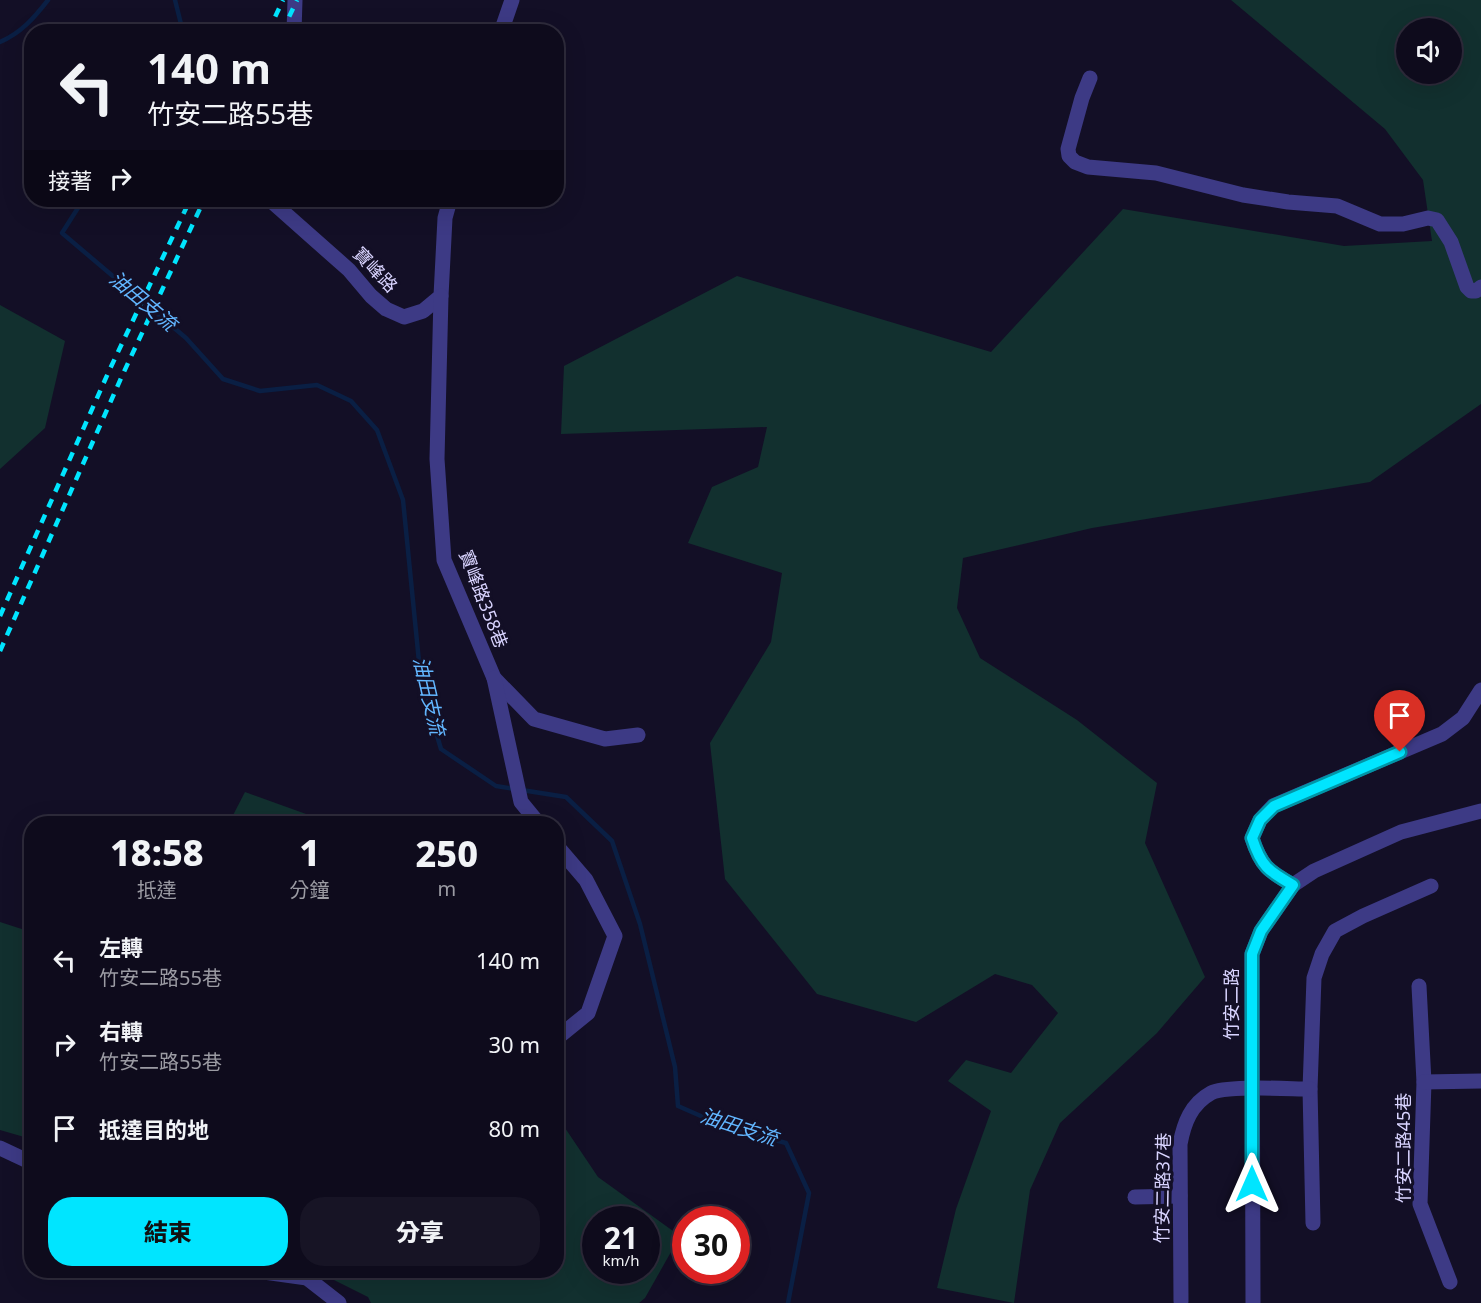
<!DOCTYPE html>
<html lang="zh-TW">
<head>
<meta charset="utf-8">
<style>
	body { margin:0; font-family:"Noto Sans","Noto Sans TC",sans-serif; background:#171425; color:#f1f3f6; height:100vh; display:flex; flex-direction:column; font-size:22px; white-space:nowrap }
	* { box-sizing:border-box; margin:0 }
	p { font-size:20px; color:#9b9ba3 }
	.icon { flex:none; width:33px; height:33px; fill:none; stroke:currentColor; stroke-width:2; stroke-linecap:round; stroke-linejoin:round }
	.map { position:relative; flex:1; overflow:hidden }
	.sheet { position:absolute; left:24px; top:816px; width:540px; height:462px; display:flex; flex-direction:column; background:#0e0b1c; border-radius:24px; box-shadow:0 6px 24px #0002,0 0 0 2px #2e2b3b }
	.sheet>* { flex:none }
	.hud { position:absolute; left:24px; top:24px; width:540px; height:183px; border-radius:24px; box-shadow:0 6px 24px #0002,0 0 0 2px #2e2b3b; background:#0e0b1c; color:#f1f3f6; overflow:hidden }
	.fabs { position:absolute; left:1396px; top:18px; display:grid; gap:12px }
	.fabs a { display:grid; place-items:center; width:66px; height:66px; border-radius:50%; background:#0e0b1c; box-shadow:0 6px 24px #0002,0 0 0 2px #2e2b3b; font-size:30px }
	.speed { position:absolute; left:582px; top:1206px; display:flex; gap:12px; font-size:30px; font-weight:700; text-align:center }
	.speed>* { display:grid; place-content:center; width:78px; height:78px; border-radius:50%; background:#0e0b1c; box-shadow:0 6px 24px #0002,0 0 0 2px #2e2b3b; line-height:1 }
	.speed small { font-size:15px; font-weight:400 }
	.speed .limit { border:9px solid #d22; background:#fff; color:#111 }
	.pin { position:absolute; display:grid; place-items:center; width:51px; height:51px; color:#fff; margin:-62px -26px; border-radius:50% 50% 50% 0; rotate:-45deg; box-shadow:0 0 6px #0007 }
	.pin .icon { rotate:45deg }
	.me { position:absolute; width:66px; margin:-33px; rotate:0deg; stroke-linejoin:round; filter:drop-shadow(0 0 4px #0008) }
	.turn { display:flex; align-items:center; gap:21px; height:126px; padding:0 24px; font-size:27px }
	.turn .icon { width:78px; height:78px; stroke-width:2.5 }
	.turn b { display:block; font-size:42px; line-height:51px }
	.then { display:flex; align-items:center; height:57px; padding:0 24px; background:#0003; gap:12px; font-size:22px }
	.eta { display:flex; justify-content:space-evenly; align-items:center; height:102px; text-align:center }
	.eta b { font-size:36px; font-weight:800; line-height:42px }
	.action { display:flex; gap:12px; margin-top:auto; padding:12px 24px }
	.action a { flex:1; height:69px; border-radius:24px; background:#00e5ff; color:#111; font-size:24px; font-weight:800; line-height:69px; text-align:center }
	.action a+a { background:#171425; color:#f1f3f6 }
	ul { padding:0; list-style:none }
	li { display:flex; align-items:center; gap:18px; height:84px; padding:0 24px }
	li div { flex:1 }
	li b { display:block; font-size:22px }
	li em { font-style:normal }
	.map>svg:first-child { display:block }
	.green { fill:#12302f; fill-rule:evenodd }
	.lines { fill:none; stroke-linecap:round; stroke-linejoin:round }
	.stream { stroke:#0a1f44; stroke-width:4.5 }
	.minor { stroke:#3d3a85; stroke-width:15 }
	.rail { stroke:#00e5ff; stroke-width:4.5; stroke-dasharray:9 8; stroke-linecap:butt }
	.route-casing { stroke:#0095a6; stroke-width:15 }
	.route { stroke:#00e5ff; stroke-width:10 }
	.labels { text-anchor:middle; stroke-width:6; stroke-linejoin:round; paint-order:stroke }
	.street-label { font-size:18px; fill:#d9d4ff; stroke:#130f26 }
	.water-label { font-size:20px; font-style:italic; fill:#62b6ff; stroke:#130f26 }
</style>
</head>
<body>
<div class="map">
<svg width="1481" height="1303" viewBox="0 0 1481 1303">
	<rect width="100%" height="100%" fill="#130f26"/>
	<g class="green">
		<path d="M 1231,0 L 1481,0 L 1481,404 L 1370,482 L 1092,528 L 963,558 L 957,608 L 980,658 L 1077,720 L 1157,783 L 1145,843 L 1205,977 L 1157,1033 L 1060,1123 L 1030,1190 L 1014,1303 L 937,1288 L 956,1209 L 991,1111 L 948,1081 L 966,1060 L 1011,1073 L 1058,1013 L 1032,985 L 995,974 L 916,1022 L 817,994 L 725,879 L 710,743 L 771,642 L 782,573 L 688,543 L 712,487 L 758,467 L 767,427 L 561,434 L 564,366 L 737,276 L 991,352 L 1123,209 L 1344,246 L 1432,241 L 1423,180 L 1385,129 ZM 1407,28 L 1452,28 L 1452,74 L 1407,74 Z"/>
		<path d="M 0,305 L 65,341 L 45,428 L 0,469 Z"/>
		<path d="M 245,792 L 331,823 L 229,823 Z"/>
		<path d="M 0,922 L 31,932 L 31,1139 L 0,1130 Z"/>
		<path d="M 557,1116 L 598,1177 L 680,1236 L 645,1298 L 639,1303 L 371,1303 L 368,1297 L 316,1271 L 556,1270 ZM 596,1220 L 646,1220 L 646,1270 L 596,1270 Z"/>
	</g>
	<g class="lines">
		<g class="stream">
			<path d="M 175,0 L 183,32"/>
			<path d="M 0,42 C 21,33 34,18 48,0"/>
			<path d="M 83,200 L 62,233 L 186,338 L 223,379 L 260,391 L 317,385 L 351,401 L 377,430 L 403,500 L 421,682 L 441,749 L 496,786 L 566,797 L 612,841 L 640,924 L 675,1067 L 678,1106 L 726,1127 L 786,1143 L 809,1193 L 788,1303"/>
		</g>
		<g class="minor">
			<path d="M 294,32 L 295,0"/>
			<path d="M 501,32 L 512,0"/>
			<path d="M 1090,78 L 1082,98 L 1068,149 L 1069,156 L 1075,162 L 1088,167 L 1156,173 L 1243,195 L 1288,202 L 1337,206 L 1380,224 L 1403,224 L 1428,218 L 1437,220 L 1451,242 L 1467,287 L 1471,291 L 1476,291 L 1481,287"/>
			<path d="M 270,200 L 349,270 L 371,296 L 386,309 L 404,317 L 423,311 L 441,296 L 445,218 L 450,200"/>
			<path d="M 441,296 L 437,459 L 444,560 L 494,678 L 534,719 L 605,739 L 638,735"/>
			<path d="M 494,678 L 521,802 L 539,824"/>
			<path d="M 556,845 L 586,880 L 615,936 L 588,1013 L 556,1039"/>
			<path d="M 1293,885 C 1268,871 1261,866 1252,838 L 1260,820 L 1273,806 L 1442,734 L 1463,718 L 1481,690"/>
			<path d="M 1419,986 L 1424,1082 L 1420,1204 L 1450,1282"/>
			<path d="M 1424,1082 L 1481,1081"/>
			<path d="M 0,1148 L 32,1163"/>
			<path d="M 1135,1197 L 1180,1196"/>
			<path d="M 1313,1223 L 1310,1089 L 1314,978 L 1322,954 L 1335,931 L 1363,916 L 1431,886"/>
			<path d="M 249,1270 L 307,1278 L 339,1303"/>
			<path d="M 1181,1301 L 1180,1144 C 1184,1123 1191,1104 1211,1093 C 1226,1085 1290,1089 1310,1089"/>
			<path d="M 1253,1303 L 1252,954 L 1261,931 L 1293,885 L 1314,871 L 1401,832 L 1481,811"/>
		</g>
		<g class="rail">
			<path d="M 268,32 L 283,0"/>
			<path d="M 282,32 L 297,0"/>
			<path d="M 0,616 L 109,371 L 190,200"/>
			<path d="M 0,651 L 122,376 L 204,200"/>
		</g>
	</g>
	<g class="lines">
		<g class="route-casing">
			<path id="route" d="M 1252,1184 L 1252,954 L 1261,931 L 1293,885 C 1268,871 1261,866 1252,838 L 1260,820 L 1274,806 L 1400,752"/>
		</g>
		<use href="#route" class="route"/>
	</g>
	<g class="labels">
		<g class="street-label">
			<text transform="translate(375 270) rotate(46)" y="6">寶峰路</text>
			<text transform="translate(483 599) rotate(69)" y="6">寶峰路358巷</text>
			<text transform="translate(1232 1004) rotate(-90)" y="6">竹安二路</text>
			<text transform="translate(1404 1148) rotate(-90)" y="6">竹安二路45巷</text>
			<text transform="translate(1163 1188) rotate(-89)" y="6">竹安二路37巷</text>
		</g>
		<g class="water-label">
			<text transform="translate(143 301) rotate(40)" y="7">油田支流</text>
			<text transform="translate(429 696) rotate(77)" y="7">油田支流</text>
			<text transform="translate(739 1127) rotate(18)" y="7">油田支流</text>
		</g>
	</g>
</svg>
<div class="fabs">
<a><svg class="icon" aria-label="sound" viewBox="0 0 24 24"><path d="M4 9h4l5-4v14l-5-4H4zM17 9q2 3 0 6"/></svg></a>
</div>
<div class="speed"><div>21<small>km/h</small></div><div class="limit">30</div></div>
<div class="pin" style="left:1400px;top:752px;background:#d93025"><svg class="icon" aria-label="arrive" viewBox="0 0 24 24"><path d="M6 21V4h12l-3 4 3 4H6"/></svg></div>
<svg class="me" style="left:1252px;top:1184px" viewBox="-20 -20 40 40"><path d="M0-17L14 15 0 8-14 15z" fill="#00e5ff" stroke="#fff" stroke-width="4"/></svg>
<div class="hud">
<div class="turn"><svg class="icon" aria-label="left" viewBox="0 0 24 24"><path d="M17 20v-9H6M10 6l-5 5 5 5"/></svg><div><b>140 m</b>竹安二路55巷</div></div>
<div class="then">接著<svg class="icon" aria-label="right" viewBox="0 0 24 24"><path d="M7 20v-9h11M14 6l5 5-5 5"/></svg></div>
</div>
<section class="sheet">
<div class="eta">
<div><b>18:58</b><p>抵達</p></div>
<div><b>1</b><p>分鐘</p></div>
<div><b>250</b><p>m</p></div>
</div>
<ul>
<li><svg class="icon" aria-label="left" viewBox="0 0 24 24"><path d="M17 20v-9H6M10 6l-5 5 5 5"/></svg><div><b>左轉</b><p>竹安二路55巷</p></div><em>140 m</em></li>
<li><svg class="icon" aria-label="right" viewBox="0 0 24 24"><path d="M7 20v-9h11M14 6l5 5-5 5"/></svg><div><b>右轉</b><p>竹安二路55巷</p></div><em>30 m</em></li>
<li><svg class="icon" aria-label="arrive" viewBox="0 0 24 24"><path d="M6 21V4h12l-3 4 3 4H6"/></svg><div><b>抵達目的地</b></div><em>80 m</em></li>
</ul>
<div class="action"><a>結束</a><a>分享</a></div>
</section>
</div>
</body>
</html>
